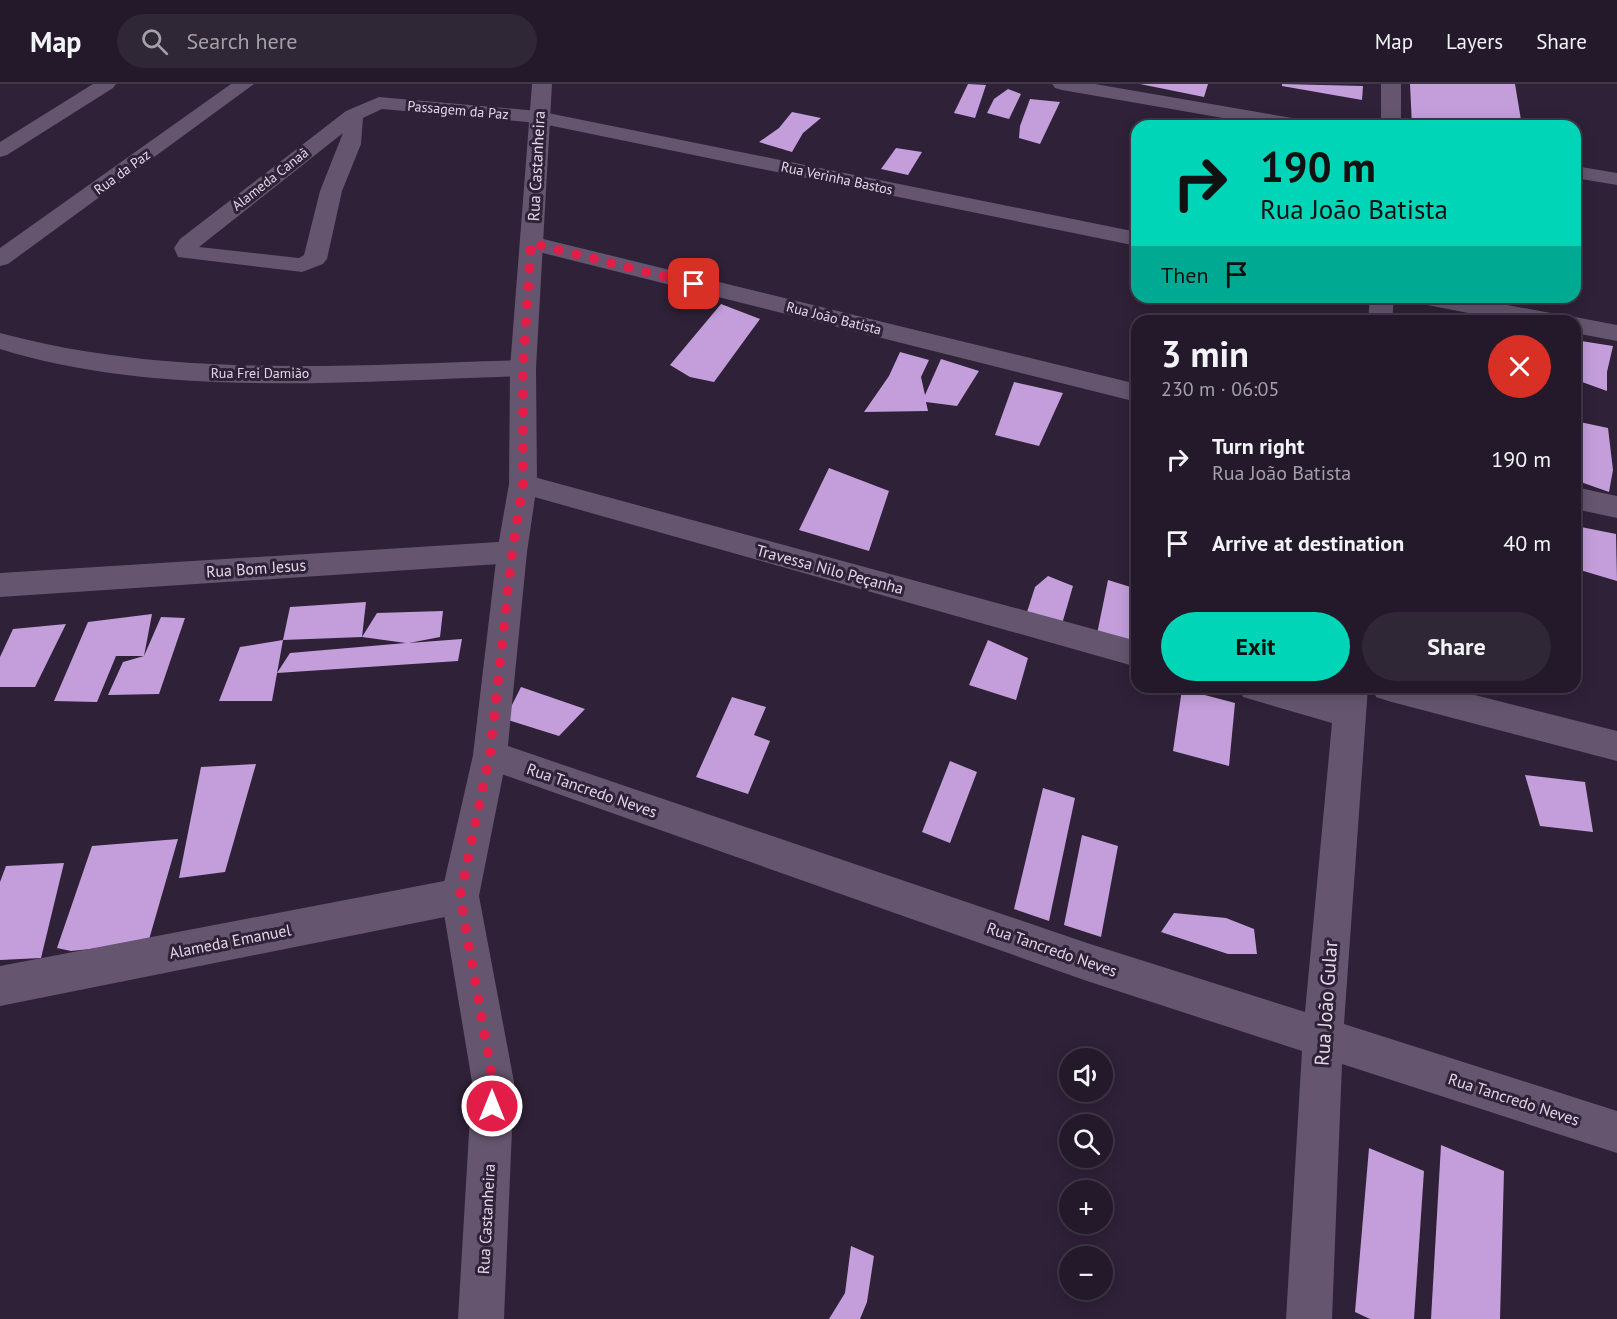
<!DOCTYPE html>
<html lang="en">
<head>
<meta charset="utf-8">
<style>
	body { margin:0; font-family:"PT Sans",sans-serif; background:#2f2636; color:#f1f3f6; height:100vh; display:flex; flex-direction:column; font-size:22px; white-space:nowrap }
	* { box-sizing:border-box; margin:0 }
	p { font-size:20px; color:#a3a0a8 }
	.icon { flex:none; width:33px; height:33px; fill:none; stroke:currentColor; stroke-width:2; stroke-linecap:round; stroke-linejoin:round }
	.map { position:relative; flex:1; overflow:hidden }
	.sheet { position:absolute; left:1131px; top:231px; width:450px; height:378px; display:flex; flex-direction:column; background:#23192a; border-radius:18px; box-shadow:0 3px 15px #0003,0 0 0 2px #403847 }
	.sheet>* { flex:none }
	.guide { position:absolute; left:1131px; top:36px; width:450px; height:183px; border-radius:18px; box-shadow:0 3px 15px #0003,0 0 0 2px #403847; background:#00d5b7; color:#111; overflow:hidden }
	.controls { position:absolute; left:1059px; top:964px; display:grid; gap:12px }
	.controls a { display:grid; place-items:center; width:54px; height:54px; border-radius:50%; background:#23192a; box-shadow:0 3px 15px #0003,0 0 0 2px #403847; font-size:30px }
	.pin { position:absolute; display:grid; place-items:center; width:51px; height:51px; color:#fff; margin:-26px; border-radius:12px; box-shadow:0 3px 9px #0006 }
	.me { position:absolute; width:66px; margin:-33px; rotate:0deg; stroke-linejoin:round; filter:drop-shadow(0 0 4px #0008) }
	.turn { display:flex; align-items:center; gap:21px; height:126px; padding:0 30px; font-size:27px }
	.turn .icon { width:78px; height:78px; stroke-width:2.5 }
	.turn b { display:block; font-size:42px; line-height:51px }
	.then { display:flex; align-items:center; height:57px; padding:0 30px; background:#0003; gap:12px; font-size:22px }
	.round { display:grid; place-items:center; flex:none; width:63px; height:63px; border-radius:32px; background:#2f2636 }
	.summary { display:flex; align-items:center; justify-content:space-between; height:102px; padding:0 30px }
	h1 { font-size:36px; font-weight:800; line-height:45px }
	.primary-button { display:flex; gap:12px; margin-top:auto; padding:12px 30px }
	.primary-button a { flex:1; height:69px; border-radius:36px; background:#00d5b7; color:#111; font-size:24px; font-weight:800; line-height:69px; text-align:center }
	.primary-button a+a { background:#2f2636; color:#f1f3f6 }
	ul { padding:0; list-style:none }
	li { display:flex; align-items:center; gap:18px; height:84px; padding:0 30px }
	li div { flex:1 }
	li b { display:block; font-size:22px }
	li em { font-style:normal }
	header { display:flex; align-items:center; gap:36px; box-sizing:border-box; height:84px; padding:0 30px; background:#23192a; border-bottom:2px solid #403847 }
	header strong { font-size:28px }
	nav { display:flex; gap:33px; margin-inline-start:auto; font-size:21px }
	.search { width:420px; height:54px; background:#2f2636; display:flex; align-items:center; gap:15px; box-sizing:border-box; padding:0 21px; border-radius:33px; color:#a3a0a8; font-size:22px }
	.map>svg:first-child { display:block }
	.building { fill:#c39edb }
	.lines { fill:none; stroke-linecap:round; stroke-linejoin:round }
	.street { fill:#65556f; fill-rule:evenodd }
	.secondary { fill:#65556f; fill-rule:evenodd }
	.route { stroke:#e11d48; stroke-width:10; stroke-dasharray:0 18 }
	.labels { text-anchor:middle; stroke-width:6; stroke-linejoin:round; paint-order:stroke }
	.far-street-label { font-size:14px; fill:#e0d7e7; stroke:#2f2138 }
	.street-label { font-size:16px; fill:#e0d7e7; stroke:#2f2138 }
	.near-street-label { font-size:20px; fill:#e0d7e7; stroke:#2f2138 }
</style>
</head>
<body>
<header>
<strong>Map</strong>
<div class="search"><svg class="icon" aria-label="search" viewBox="0 0 24 24"><circle cx="10" cy="10" r="6"/><path d="M15 15l6 6"/></svg>Search here</div>
<nav><a>Map</a><a>Layers</a><a>Share</a></nav>
</header>
<div class="map">
<svg width="1617" height="1235" viewBox="0 0 1617 1235">
	<rect width="100%" height="100%" fill="#2f2138"/>
	<g class="building">
		<path d="M 968,0 L 986,1 L 975,34 L 954,29 Z"/>
		<path d="M 1140,0 L 1208,0 L 1204,13 Z"/>
		<path d="M 1282,0 L 1363,2 L 1362,16 L 1282,2 Z"/>
		<path d="M 1410,0 L 1515,0 L 1522,42 L 1412,42 Z"/>
		<path d="M 1008,5 L 1021,10 L 1009,35 L 987,29 L 994,15 Z"/>
		<path d="M 1030,15 L 1060,18 L 1040,60 L 1019,54 L 1020,42 Z"/>
		<path d="M 792,28 L 821,34 L 803,49 L 792,68 L 759,58 L 779,44 Z"/>
		<path d="M 896,64 L 922,68 L 908,91 L 881,85 Z"/>
		<path d="M 721,220 L 760,235 L 714,298 L 690,293 L 670,281 Z"/>
		<path d="M 1581,257 L 1613,262 L 1607,288 L 1607,307 L 1582,298 Z"/>
		<path d="M 900,268 L 929,276 L 921,293 L 925,311 L 941,275 L 979,287 L 957,322 L 926,318 L 928,327 L 864,328 L 889,292 Z"/>
		<path d="M 1014,298 L 1063,309 L 1039,362 L 995,351 Z"/>
		<path d="M 1575,337 L 1608,344 L 1613,386 L 1609,408 L 1575,396 L 1581,381 Z"/>
		<path d="M 829,384 L 889,407 L 869,467 L 799,446 Z"/>
		<path d="M 1581,443 L 1616,450 L 1617,497 L 1580,486 Z"/>
		<path d="M 1048,492 L 1073,502 L 1062,540 L 1027,528 L 1035,503 Z"/>
		<path d="M 1108,496 L 1137,505 L 1137,537 L 1130,559 L 1097,550 Z"/>
		<path d="M 366,518 L 362,553 L 283,556 L 272,617 L 219,617 L 240,563 L 283,556 L 290,523 Z"/>
		<path d="M 443,527 L 440,553 L 409,559 L 462,555 L 458,577 L 277,589 L 290,569 L 406,559 L 362,553 L 377,529 Z"/>
		<path d="M 152,530 L 144,572 L 161,533 L 185,534 L 159,610 L 108,611 L 123,578 L 144,572 L 116,572 L 97,618 L 54,617 L 88,538 Z"/>
		<path d="M 66,540 L 35,603 L 0,603 L 0,573 L 13,545 Z"/>
		<path d="M 988,556 L 1028,574 L 1016,616 L 969,601 Z"/>
		<path d="M 521,603 L 585,625 L 559,652 L 505,635 Z"/>
		<path d="M 1182,605 L 1235,619 L 1229,682 L 1173,667 Z"/>
		<path d="M 732,613 L 766,623 L 754,651 L 770,657 L 748,710 L 696,693 Z"/>
		<path d="M 950,677 L 977,688 L 950,759 L 922,748 Z"/>
		<path d="M 256,680 L 225,788 L 179,794 L 201,683 Z"/>
		<path d="M 1525,691 L 1585,698 L 1593,748 L 1540,742 Z"/>
		<path d="M 1043,704 L 1075,714 L 1049,837 L 1014,825 Z"/>
		<path d="M 1082,751 L 1118,762 L 1101,853 L 1064,841 Z"/>
		<path d="M 178,755 L 148,859 L 71,867 L 57,864 L 92,762 Z"/>
		<path d="M 64,779 L 41,874 L 0,876 L 0,798 L 6,782 Z"/>
		<path d="M 1174,829 L 1226,834 L 1254,845 L 1257,870 L 1228,870 L 1161,848 Z"/>
		<path d="M 1441,1061 L 1504,1087 L 1500,1235 L 1431,1235 Z"/>
		<path d="M 1369,1064 L 1424,1087 L 1414,1235 L 1370,1235 L 1355,1228 Z"/>
		<path d="M 851,1162 L 874,1172 L 867,1218 L 860,1235 L 829,1235 L 845,1209 Z"/>
	</g>
	<g class="lines">
		<g class="street">
			<path d="M 93,0 L 116,0 L 113,4 L 7,71 L 0,73 L 0,58 Z"/>
			<path d="M 231,0 L 254,0 L 8,180 L 0,182 L 0,164 Z"/>
			<path d="M 1052,0 L 1095,0 L 1304,36 L 1311,38 L 1314,42 L 1269,42 L 1062,6 L 1055,4 Z"/>
			<rect x="1381" y="0" width="20" height="42"/>
			<path d="M 379,13 L 538,27 L 1137,148 L 1137,162 L 538,39 L 382,25 L 363,34 L 361,60 L 342,107 L 327,175 L 323,180 L 302,188 L 178,173 L 174,164 L 180,155 L 346,27 ZM 343,49 L 320,107 L 304,171 L 299,174 L 199,163 Z"/>
			<path d="M 1575,82 L 1617,89 L 1617,101 L 1575,94 Z"/>
			<path d="M 531,152 L 1137,300 L 1137,318 L 523,164 L 520,159 L 523,154 Z"/>
			<path d="M 1370,213 L 1394,213 L 1392,237 L 1368,237 Z"/>
			<path d="M 1410,213 L 1463,213 L 1551,229 L 1560,231 L 1563,237 L 1510,237 L 1422,220 L 1414,218 Z"/>
			<path d="M 1575,233 L 1617,241 L 1617,257 L 1575,249 L 1575,237 L 1565,237 Z"/>
			<path d="M 0,249 C 171,295 348,281 523,276 L 532,278 L 536,284 L 532,290 L 523,292 C 357,297 160,315 0,265 Z"/>
			<path d="M 523,390 L 1137,557 L 1137,583 L 513,407 L 509,400 L 513,393 Z"/>
			<path d="M 1575,403 L 1617,412 L 1617,434 L 1575,425 Z"/>
			<path d="M 512,457 L 522,460 L 527,468 L 522,476 L 512,479 L 0,513 L 0,489 Z"/>
			<path d="M 1239,603 L 1305,603 L 1335,611 L 1336,603 L 1368,603 L 1344,940 L 1617,1027 L 1617,1069 L 1342,980 L 1332,1235 L 1286,1235 L 1302,967 L 1087,897 L 490,686 L 478,682 L 473,671 L 478,660 L 490,656 L 1087,859 L 1305,928 L 1332,639 L 1243,613 Z"/>
			<path d="M 1372,603 L 1443,603 L 1617,647 L 1617,677 L 1388,617 L 1376,613 Z"/>
			<path d="M 460,794 L 473,799 L 479,812 L 473,825 L 460,830 L 0,922 L 0,882 Z"/>
		</g>
		<path class="secondary" d="M 532,0 L 552,0 L 536,284 L 537,400 L 527,468 L 507,671 L 479,812 L 514,998 L 504,1235 L 458,1235 L 472,998 L 441,812 L 473,671 L 497,468 L 509,400 L 510,284 Z"/>
	</g>
	<g class="lines">
		<path class="route" d="M 492,1022 L 493,998 L 460,812 L 490,670 L 512,468 L 523,400 L 523,284 L 531,159 L 694,200"/>
	</g>
	<g class="labels">
		<g class="far-street-label">
			<text transform="translate(458 26) rotate(5)" y="5">Passagem da Paz</text>
			<text transform="translate(122 88) rotate(-36)" y="5">Rua da Paz</text>
			<text transform="translate(837 94) rotate(12)" y="5">Rua Verinha Bastos</text>
			<text transform="translate(270 95) rotate(-38)" y="5">Alameda Canaã</text>
			<text transform="translate(834 234) rotate(14)" y="5">Rua João Batista</text>
			<text x="260" y="294">Rua Frei Damião</text>
		</g>
		<g class="street-label">
			<text transform="translate(536 82) rotate(-87)" y="6">Rua Castanheira</text>
			<text transform="translate(256 484) rotate(-4)" y="6">Rua Bom Jesus</text>
			<text transform="translate(830 485) rotate(15)" y="6">Travessa Nilo Peçanha</text>
			<text transform="translate(592 706) rotate(19)" y="6">Rua Tancredo Neves</text>
			<text transform="translate(230 857) rotate(-11)" y="6">Alameda Emanuel</text>
			<text transform="translate(1052 865) rotate(19)" y="6">Rua Tancredo Neves</text>
			<text transform="translate(1514 1015) rotate(18)" y="6">Rua Tancredo Neves</text>
			<text transform="translate(486 1135) rotate(-87)" y="6">Rua Castanheira</text>
		</g>
		<g class="near-street-label">
			<text transform="translate(1326 919) rotate(-86)" y="7">Rua João Gular</text>
		</g>
	</g>
</svg>
<div class="controls">
<a><svg class="icon" aria-label="sound" viewBox="0 0 24 24"><path d="M4 9h4l5-4v14l-5-4H4zM17 9q2 3 0 6"/></svg></a>
<a><svg class="icon" aria-label="search" viewBox="0 0 24 24"><circle cx="10" cy="10" r="6"/><path d="M15 15l6 6"/></svg></a>
<a>+</a>
<a>−</a>
</div>
<div class="pin" style="left:694px;top:200px;background:#d93025"><svg class="icon" aria-label="arrive" viewBox="0 0 24 24"><path d="M6 21V4h12l-3 4 3 4H6"/></svg></div>
<svg class="me" style="left:492px;top:1022px" viewBox="-20 -20 40 40"><circle r="17" fill="#e11d48" stroke="#fff" stroke-width="3"/><path d="M0-11L8 9 0 5-8 9z" fill="#fff"/></svg>
<div class="guide">
<div class="turn"><svg class="icon" aria-label="right" viewBox="0 0 24 24"><path d="M7 20v-9h11M14 6l5 5-5 5"/></svg><div><b>190 m</b>Rua João Batista</div></div>
<div class="then">Then<svg class="icon" aria-label="arrive" viewBox="0 0 24 24"><path d="M6 21V4h12l-3 4 3 4H6"/></svg></div>
</div>
<section class="sheet">
<div class="summary"><div><h1>3 min</h1><p>230 m · 06:05</p></div><a class="round" style="background:#d93025;color:#fff"><svg class="icon" aria-label="close" viewBox="0 0 24 24"><path d="M6 6l12 12M18 6L6 18"/></svg></a></div>
<ul>
<li><svg class="icon" aria-label="right" viewBox="0 0 24 24"><path d="M7 20v-9h11M14 6l5 5-5 5"/></svg><div><b>Turn right</b><p>Rua João Batista</p></div><em>190 m</em></li>
<li><svg class="icon" aria-label="arrive" viewBox="0 0 24 24"><path d="M6 21V4h12l-3 4 3 4H6"/></svg><div><b>Arrive at destination</b></div><em>40 m</em></li>
</ul>
<div class="primary-button"><a>Exit</a><a>Share</a></div>
</section>
</div>
</body>
</html>
